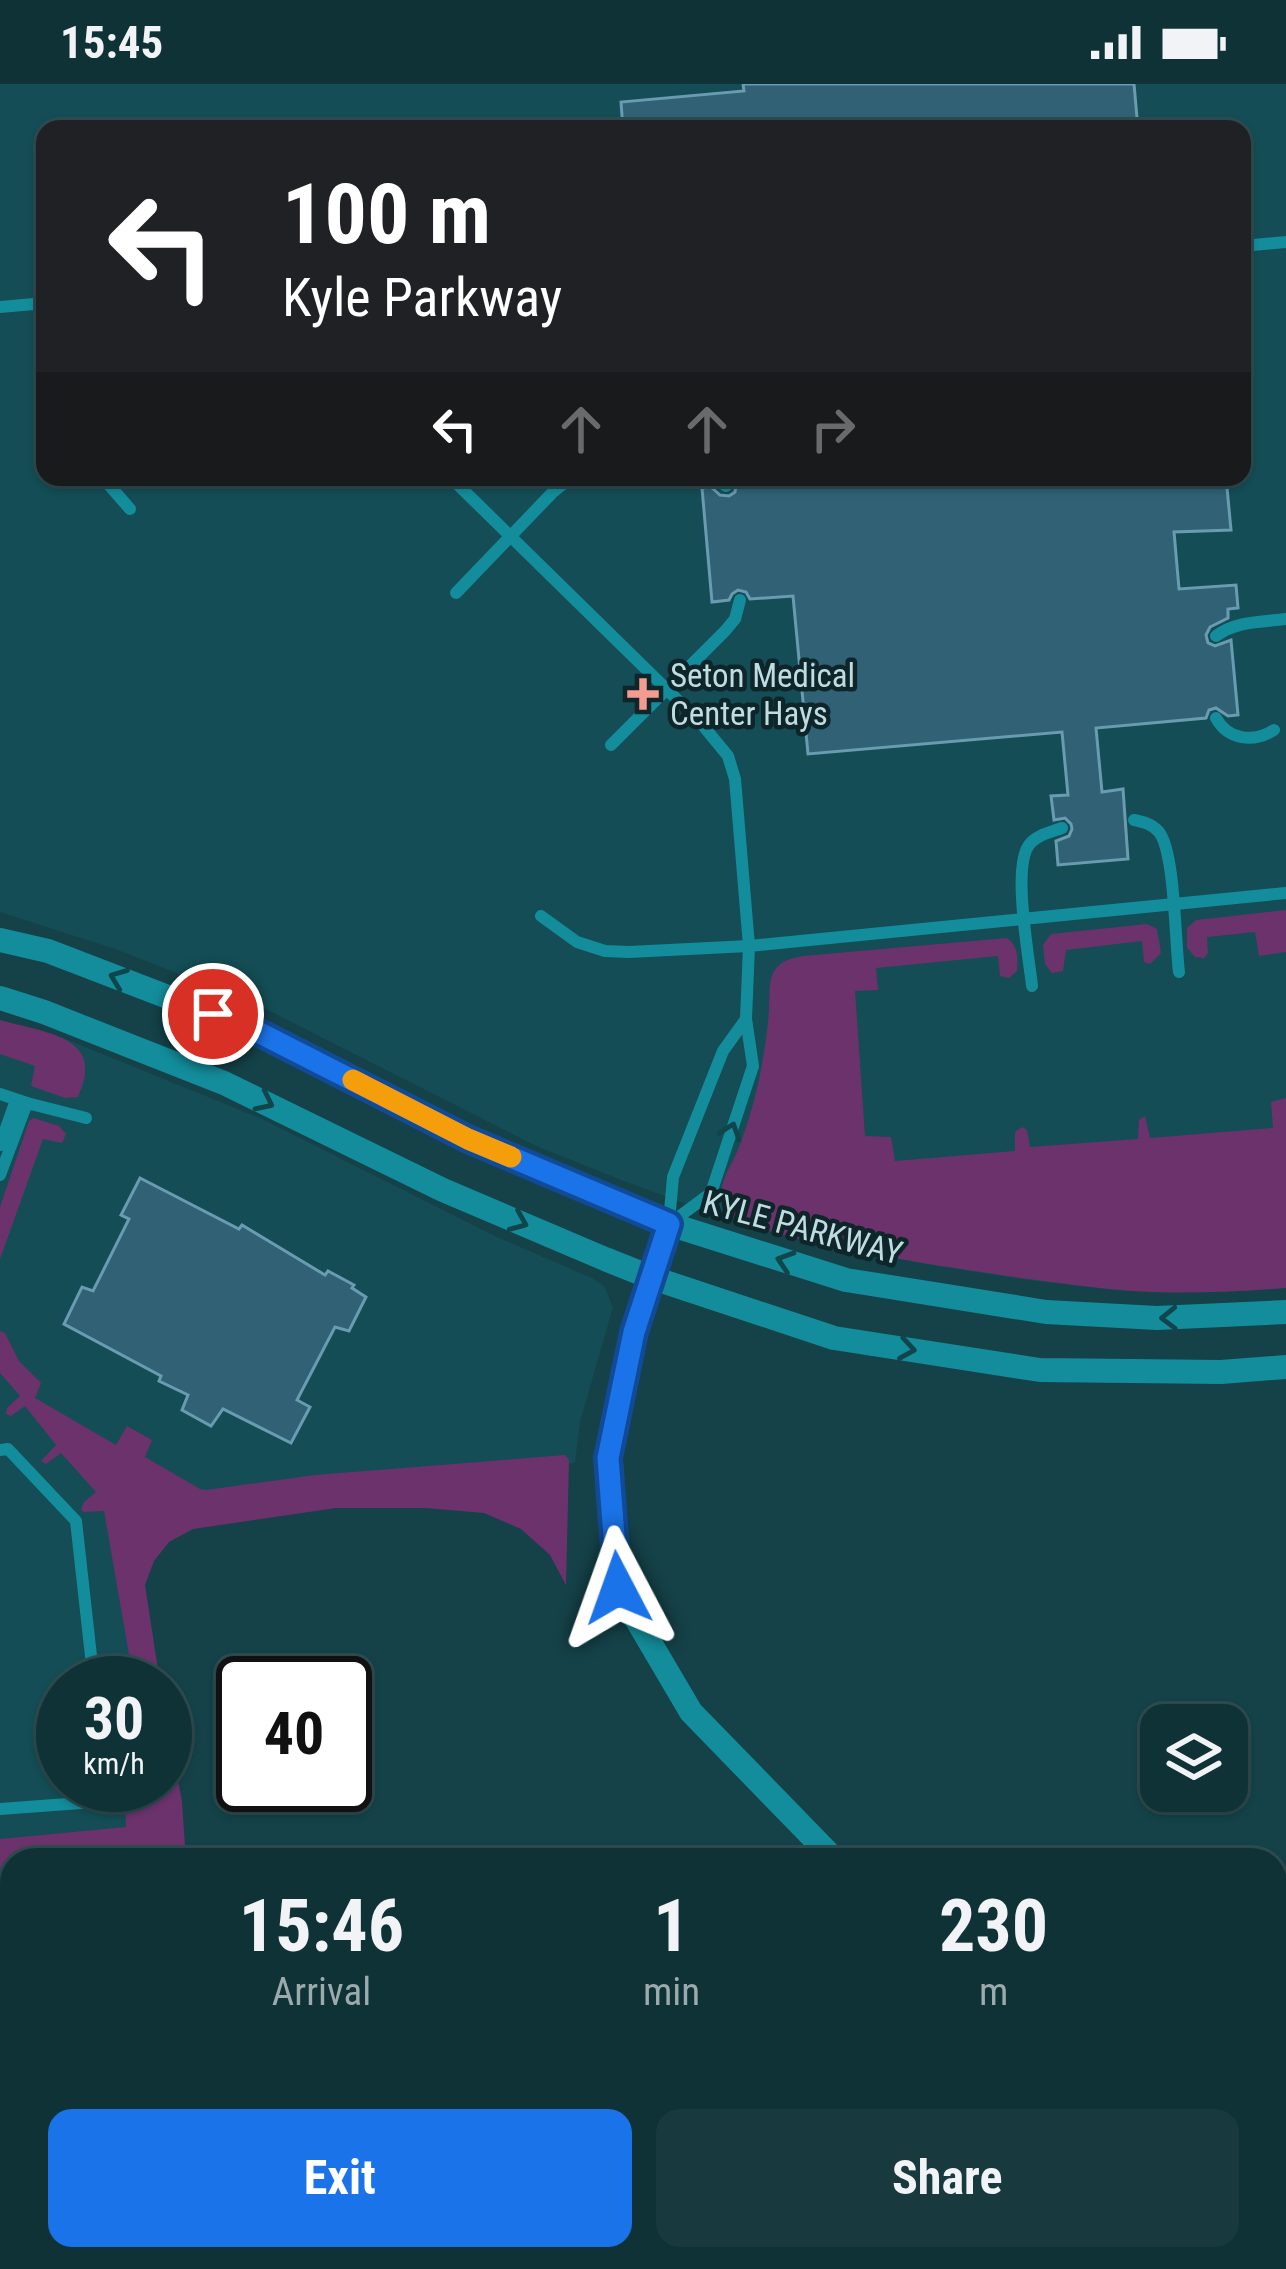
<!DOCTYPE html>
<html lang="en">
<head>
<meta charset="utf-8">
<style>
	body { margin:0; font-family:"Roboto Condensed",sans-serif; background:#183a3e; color:#f1f3f6; height:100vh; display:flex; flex-direction:column; font-size:45px; white-space:nowrap }
	* { box-sizing:border-box; margin:0 }
	p { font-size:39px; color:#9baaad }
	.icon { flex:none; width:66px; height:66px; fill:none; stroke:currentColor; stroke-width:2; stroke-linecap:round; stroke-linejoin:round }
	.map { position:relative; flex:1; overflow:hidden }
	.drawer { position:absolute; left:0px; top:1764px; width:1287px; height:423px; display:flex; flex-direction:column; background:#0f3236; border-radius:36px 36px 0 0; box-shadow:0 3px 9px #0004,0 0 0 3px #2f4d51 }
	.drawer>* { flex:none }
	.hud { position:absolute; left:36px; top:36px; width:1215px; height:366px; border-radius:24px; box-shadow:0 3px 9px #0004,0 0 0 3px #2f4d51; background:#202124; color:#fff; overflow:hidden }
	.controls { position:absolute; left:1140px; top:1620px; display:grid; gap:24px }
	.controls a { display:grid; place-items:center; width:108px; height:108px; border-radius:24px; background:#0f3236; box-shadow:0 3px 9px #0004,0 0 0 3px #2f4d51; font-size:60px }
	.speed { position:absolute; left:36px; top:1572px; display:flex; gap:24px; font-size:60px; font-weight:700; text-align:center }
	.speed>* { display:grid; place-content:center; width:156px; height:156px; border-radius:50%; background:#0f3236; box-shadow:0 3px 9px #0004,0 0 0 3px #2f4d51; line-height:1 }
	.speed small { font-size:30px; font-weight:400 }
	.speed .limit { border:6px solid #111; border-radius:18px; background:#fff; color:#111 }
	.pin { position:absolute; display:grid; place-items:center; width:102px; height:102px; color:#fff; margin:-51px; border:6px solid #fff; border-radius:50%; box-shadow:0 3px 12px #0007 }
	.me { position:absolute; width:132px; margin:-66px; rotate:356deg; stroke-linejoin:round; filter:drop-shadow(0 0 9px #0008) }
	.turn { display:flex; align-items:center; gap:42px; height:252px; padding:0 48px; font-size:54px }
	.turn .icon { width:156px; height:156px; stroke-width:2.5 }
	.turn b { display:block; font-size:84px; line-height:102px }
	.lanes { display:flex; align-items:center; height:114px; padding:0 48px; background:#0003; justify-content:center; gap:60px; direction:ltr }
	.lanes .off { opacity:.35 }
	.eta { display:flex; justify-content:space-evenly; align-items:center; height:204px; text-align:center }
	.eta b { font-size:72px; font-weight:700; line-height:84px }
	.action { display:flex; gap:24px; margin-top:auto; padding:24px 48px }
	.action a { flex:1; height:138px; border-radius:24px; background:#1a73e8; color:#fff; font-size:48px; font-weight:700; line-height:138px; text-align:center }
	.action a+a { background:#183a3e; color:#f1f3f6 }
	.status { display:flex; justify-content:space-between; align-items:center; height:84px; padding:0 60px; background:#0f3236; direction:ltr }
	.status svg { height:33px; fill:currentColor }
	.map>svg:first-child { display:block }
	.built { fill:#144d55; fill-rule:evenodd }
	.green { fill:#6c326c }
	.building { fill:#306175; stroke:#699bb1; stroke-width:3 }
	.lines { fill:none; stroke-linecap:round; stroke-linejoin:round }
	.service { stroke:#138d9b; stroke-width:12 }
	.tertiary { stroke:#138d9b; stroke-width:24 }
	.oneway { stroke:#10454c }
	.route-casing { stroke:#114b97; stroke-width:30 }
	.route { stroke:#1a73e8; stroke-width:21 }
	.slow { stroke:#f59e0b; stroke-width:21 }
	.poi-dot { fill:#f59c91; stroke:#0e262a; stroke-width:4.5 }
	.labels { text-anchor:middle; stroke-width:9; stroke-linejoin:round; paint-order:stroke }
	.poi-label { font-size:33px; fill:#bfdce1; stroke:#0e262a; text-anchor:start }
	.street-label { font-size:33px; fill:#bfdce1; stroke:#0e262a }
</style>
</head>
<body>
<div class="status"><b>15:45</b><svg viewBox="0 0 49 12"><path d="M0 12V9h3v3zM5 12V6h3v6zM10 12V3h3v9zM15 12V0h3v12zM26 1h20v11H26zM47 4h2v5h-2z"/></svg></div>
<div class="map">
<svg width="1286" height="2185" viewBox="0 0 1286 2185">
	<rect width="100%" height="100%" fill="#144248"/>
	<g class="built">
		<path d="M 0,0 L 1286,0 L 1286,1204 L 1226,1208 L 1125,1207 L 1028,1196 L 925,1180 L 809,1157 L 733,1137 L 621,1096 L 534,1061 L 258,921 L 118,866 L 0,828 ZM 45,45 L 1242,45 L 1242,393 L 45,393 Z"/>
		<path d="M 0,936 L 63,954 L 260,1034 L 497,1153 L 592,1194 L 604,1202 L 613,1223 L 580,1338 L 575,1379 L 127,1424 L 136,1599 L 63,1599 L 63,1701 L 150,1701 L 152,1716 L 145,1742 L 0,1781 Z"/>
	</g>
	<g class="green">
		<path d="M 1286,826 L 1286,868 L 1259,872 L 1255,848 L 1207,853 L 1208,869 L 1204,874 L 1195,873 L 1187,864 L 1187,844 L 1196,836 Z"/>
		<path d="M 1147,840 L 1157,845 L 1161,869 L 1150,880 L 1144,878 L 1142,857 L 1066,866 L 1063,887 L 1052,889 L 1045,880 L 1043,861 L 1051,850 Z"/>
		<path d="M 1007,854 C 1018,861 1018,874 1017,887 L 1009,894 L 1000,892 L 998,872 L 876,884 L 878,906 L 855,907 L 865,1052 L 891,1053 L 895,1077 L 1015,1067 L 1015,1048 L 1022,1043 L 1027,1046 L 1030,1063 L 1138,1055 L 1139,1036 L 1145,1032 L 1150,1054 L 1273,1044 L 1271,1018 L 1286,1014 L 1286,1204 C 1231,1208 1175,1211 1121,1206 C 1069,1202 747,1159 727,1128 C 722,1121 720,1110 722,1102 C 725,1090 732,1079 737,1068 C 748,1040 757,1010 762,980 C 765,962 768,944 769,925 C 770,895 767,878 803,872 Z"/>
		<path d="M 0,936 C 44,949 107,951 78,1013 L 65,1014 L 31,1002 L 35,982 L 0,970 Z"/>
		<path d="M 33,1034 L 59,1042 L 66,1050 L 62,1059 L 43,1055 L 0,1175 L 0,1123 L 29,1037 Z"/>
		<path d="M 0,1247 L 5,1249 L 19,1277 L 41,1299 L 35,1314 L 116,1361 L 127,1342 L 152,1356 L 145,1373 L 200,1405 L 206,1406 L 315,1391 L 565,1371 L 569,1376 L 566,1501 L 550,1471 L 521,1445 L 484,1429 L 425,1424 L 336,1424 L 193,1445 L 169,1458 L 154,1477 L 145,1501 L 160,1599 L 134,1599 L 104,1427 L 84,1428 L 81,1426 L 84,1418 L 96,1408 L 61,1369 L 46,1380 L 41,1377 L 56,1361 L 25,1322 L 11,1332 L 6,1330 L 7,1324 L 20,1312 L 0,1289 Z"/>
		<path d="M 165,1626 L 182,1718 L 186,1776 L 12,1776 L 12,2068 L 0,2072 L 0,1755 L 126,1743 L 125,1717 L 149,1713 L 148,1701 L 165,1701 Z"/>
	</g>
	<g class="building">
		<path d="M 743,0 L 1134,0 L 1138,45 L 623,45 L 621,18 L 744,7 Z"/>
		<path d="M 782,393 L 1226,393 L 1231,446 L 1174,448 L 1179,505 L 1236,501 L 1238,524 L 1228,525 L 1228,534 L 1210,543 L 1206,551 L 1208,559 L 1215,562 L 1231,556 L 1238,631 L 1228,632 L 1216,624 L 1209,626 L 1206,634 L 1096,644 L 1102,708 L 1123,705 L 1128,775 L 1058,781 L 1056,757 L 1069,752 L 1072,745 L 1071,740 L 1065,734 L 1054,736 L 1051,712 L 1068,711 L 1062,648 L 808,670 L 793,512 L 750,515 L 746,508 L 738,506 L 732,510 L 729,516 L 712,518 L 702,404 L 711,403 L 720,411 L 729,412 L 735,408 L 736,401 L 782,397 Z"/>
		<path d="M 140,1094 L 239,1145 L 242,1141 L 325,1191 L 328,1187 L 354,1201 L 352,1204 L 366,1213 L 349,1247 L 335,1243 L 297,1316 L 310,1323 L 291,1359 L 223,1325 L 211,1342 L 182,1326 L 188,1311 L 159,1297 L 161,1292 L 64,1240 L 82,1203 L 93,1207 L 129,1135 L 121,1131 Z"/>
	</g>
	<g class="lines">
		<g class="service">
			<path d="M 1242,162 L 1286,158"/>
			<path d="M 0,223 L 45,219"/>
			<path d="M 102,393 L 130,425"/>
			<path d="M 450,393 L 700,638 L 728,672 L 735,695 L 749,862 L 746,935 L 753,982 L 711,1109 L 669,1140"/>
			<path d="M 715,393 L 726,402"/>
			<path d="M 456,509 L 553,408 L 563,400 L 592,393"/>
			<path d="M 1216,552 C 1236,537 1261,538 1286,535"/>
			<path d="M 1216,634 C 1228,656 1253,659 1274,646"/>
			<path d="M 611,661 L 725,547 L 735,535 L 740,516"/>
			<path d="M 1134,736 C 1144,738 1152,740 1159,748 C 1175,768 1175,858 1179,888"/>
			<path d="M 541,832 L 577,858 L 605,867 L 629,868 L 749,862 L 1286,809"/>
			<path d="M 1032,902 C 1029,873 1012,783 1029,761 C 1036,751 1051,748 1062,744"/>
			<path d="M 0,1010 L 27,1019 L 0,1091"/>
			<path d="M 27,1019 L 86,1034"/>
			<path d="M 0,1061 L 16,1016"/>
			<path d="M 669,1138 L 673,1093 L 723,967 L 746,935"/>
			<path d="M 0,1366 L 8,1365 L 76,1437 L 94,1599"/>
			<path d="M 0,1725 L 108,1717 L 106,1701"/>
		</g>
		<g class="tertiary">
			<path d="M 0,856 L 48,867 L 254,946 L 468,1055 L 669,1140 L 846,1196 L 1046,1228 L 1157,1234 L 1286,1228"/>
			<path d="M 0,914 L 44,928 L 224,999 L 443,1106 L 605,1175 L 650,1193 L 834,1254 L 1040,1286 L 1221,1288 L 1286,1283"/>
			<path d="M 669,1140 L 634,1248 L 608,1374 L 618,1504 L 691,1628 L 835,1776"/>
			<path d="M 1133,2175 L 1135,2185"/>
		</g>
	</g>
	<defs><path id="oneway-chevron" d="M-2-3.5L2.5 0L-2 3.5" fill="none" stroke-width="1.6" stroke-linecap="round" stroke-linejoin="round" transform="scale(3)"/></defs>
	<g class="oneway">
		<use href="#oneway-chevron" transform="translate(118 894) rotate(-159)"/>
		<use href="#oneway-chevron" transform="translate(265 1018) rotate(26)"/>
		<use href="#oneway-chevron" transform="translate(731 1047) rotate(-71)"/>
		<use href="#oneway-chevron" transform="translate(519 1138) rotate(23)"/>
		<use href="#oneway-chevron" transform="translate(785 1177) rotate(-162)"/>
		<use href="#oneway-chevron" transform="translate(1169 1234) rotate(179)"/>
		<use href="#oneway-chevron" transform="translate(907 1265) rotate(9)"/>
	</g>
	<g class="lines">
		<g class="route-casing">
			<path id="route" d="M 213,930 L 254,946 L 468,1055 L 669,1140 L 634,1248 L 608,1374 L 618,1504"/>
		</g>
		<use href="#route" class="route"/>
		<path class="slow" d="M 353,996 L 468,1055 L 511,1073"/>
	</g>
	<path class="poi-dot" d="M637 592h12v12h12v12h-12v12h-12v-12h-12v-12h12z"/>
	<g class="labels">
		<g class="poi-label">
			<text x="670" y="603">Seton Medical<tspan x="670" dy="38">Center Hays</tspan></text>
		</g>
		<g class="street-label">
			<text transform="translate(803 1143) rotate(15)" y="12">KYLE PARKWAY</text>
		</g>
	</g>
</svg>
<div class="controls">
<a><svg class="icon" aria-label="layers" viewBox="0 0 24 24"><path d="M12 4l9 5-9 5-9-5zM3 14l9 5 9-5"/></svg></a>
</div>
<div class="speed"><div>30<small>km/h</small></div><div class="limit">40</div></div>
<div class="pin" style="left:213px;top:930px;background:#d93025"><svg class="icon" aria-label="arrive" viewBox="0 0 24 24"><path d="M6 21V4h12l-3 4 3 4H6"/></svg></div>
<svg class="me" style="left:618px;top:1504px" viewBox="-20 -20 40 40"><path d="M0-17L14 15 0 8-14 15z" fill="#1a73e8" stroke="#fff" stroke-width="4"/></svg>
<div class="hud">
<div class="turn"><svg class="icon" aria-label="left" viewBox="0 0 24 24"><path d="M17 20v-9H6M10 6l-5 5 5 5"/></svg><div><b>100 m</b>Kyle Parkway</div></div>
<div class="lanes"><svg class="icon" aria-label="left" viewBox="0 0 24 24"><path d="M17 20v-9H6M10 6l-5 5 5 5"/></svg><svg class="icon off" aria-label="ahead" viewBox="0 0 24 24"><path d="M12 20V5M6 11l6-6 6 6"/></svg><svg class="icon off" aria-label="ahead" viewBox="0 0 24 24"><path d="M12 20V5M6 11l6-6 6 6"/></svg><svg class="icon off" aria-label="right" viewBox="0 0 24 24"><path d="M7 20v-9h11M14 6l5 5-5 5"/></svg></div>
</div>
<section class="drawer">
<div class="eta">
<div><b>15:46</b><p>Arrival</p></div>
<div><b>1</b><p>min</p></div>
<div><b>230</b><p>m</p></div>
</div>
<div class="action"><a>Exit</a><a>Share</a></div>
</section>
</div>
</body>
</html>
